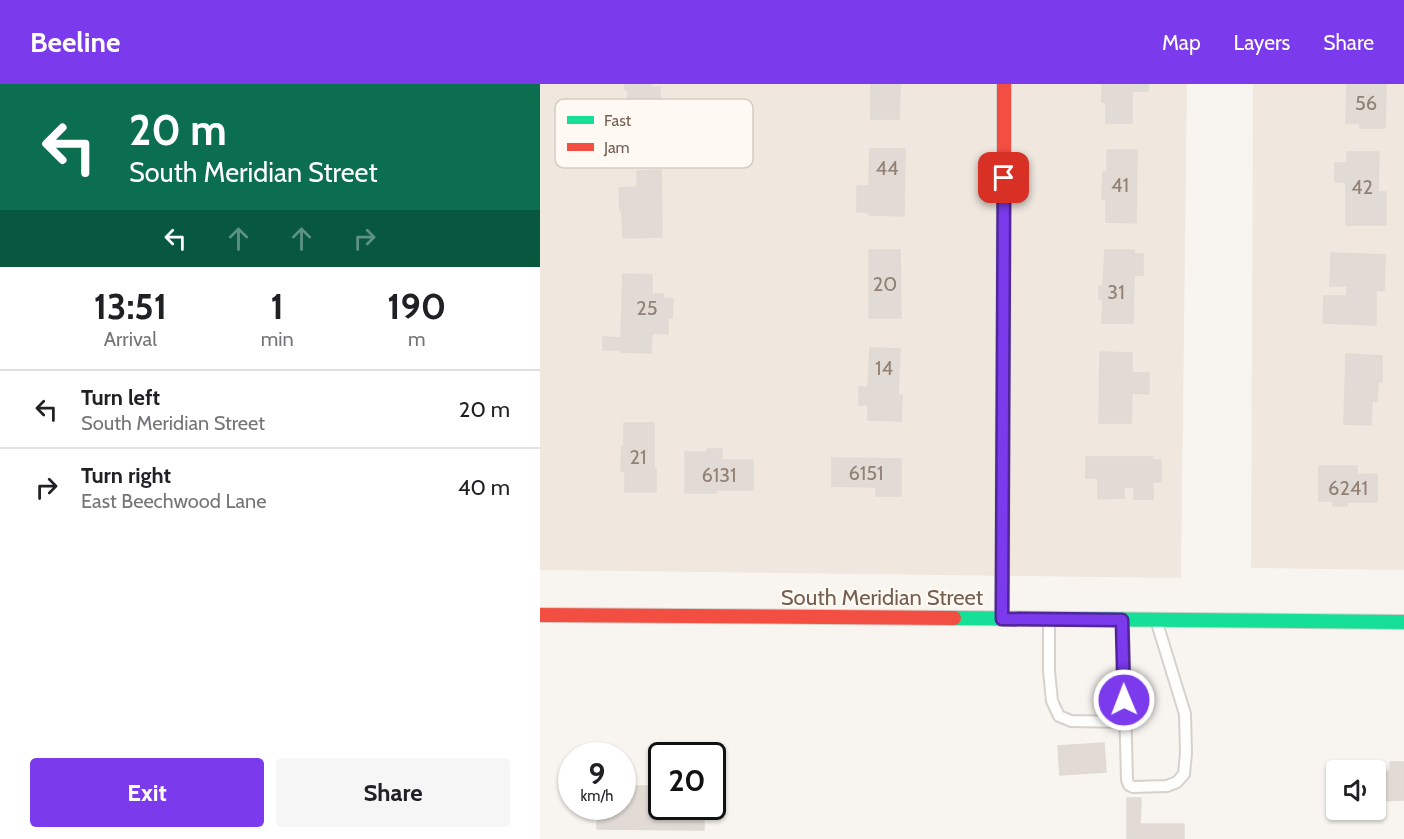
<!DOCTYPE html>
<html lang="en">
<head>
<meta charset="utf-8">
<style>
	body { margin:0; font-family:Cabin,sans-serif; background:#f6f6f6; color:#202124; height:100vh; display:flex; flex-direction:column; font-size:22px; white-space:nowrap }
	* { box-sizing:border-box; margin:0 }
	p { font-size:20px; color:#757577 }
	.icon { flex:none; width:33px; height:33px; fill:none; stroke:currentColor; stroke-width:2; stroke-linecap:round; stroke-linejoin:round }
	.map { position:relative; flex:1; overflow:hidden }
	.sheet { display:flex; flex-direction:column; background:#fff; width:540px }
	.sheet>* { flex:none }
	.guide { background:#0b6e4f; color:#fff; overflow:hidden }
	.controls { position:absolute; left:786px; top:676px; display:grid; gap:12px }
	.controls a { display:grid; place-items:center; width:60px; height:60px; border-radius:6px; background:#fff; box-shadow:0 2px 4px #0004; font-size:30px }
	.speed { position:absolute; left:18px; top:658px; display:flex; gap:12px; font-size:30px; font-weight:700; text-align:center }
	.speed>* { display:grid; place-content:center; width:78px; height:78px; border-radius:50%; background:#fff; box-shadow:0 2px 4px #0004; line-height:1 }
	.speed small { font-size:15px; font-weight:400 }
	.speed .limit { border:3px solid #111; border-radius:9px; background:#fff; color:#111 }
	.pin { position:absolute; display:grid; place-items:center; width:51px; height:51px; color:#fff; margin:-26px; border-radius:12px; box-shadow:0 3px 9px #0006 }
	.me { position:absolute; width:66px; margin:-33px; rotate:359deg; stroke-linejoin:round; filter:drop-shadow(0 0 4px #0008) }
	.turn { display:flex; align-items:center; gap:21px; height:126px; padding:0 30px; font-size:27px }
	.turn .icon { width:78px; height:78px; stroke-width:2.5 }
	.turn b { display:block; font-size:42px; line-height:51px }
	.lanes { display:flex; align-items:center; height:57px; padding:0 30px; background:#0003; justify-content:center; gap:30px; direction:ltr }
	.lanes .off { opacity:.35 }
	.eta { display:flex; justify-content:space-evenly; align-items:center; height:102px; text-align:center }
	.eta b { font-size:36px; font-weight:800; line-height:42px }
	.cta { display:flex; gap:12px; margin-top:auto; padding:12px 30px }
	.cta a { flex:1; height:69px; border-radius:6px; background:#7c3aed; color:#fff; font-size:24px; font-weight:800; line-height:69px; text-align:center }
	.cta a+a { background:#f6f6f6; color:#202124 }
	ul { padding:0; list-style:none }
	li { display:flex; align-items:center; gap:18px; height:78px; padding:0 30px; border-top:2px solid #e0e0e0 }
	li div { flex:1 }
	li b { display:block; font-size:22px }
	li em { font-style:normal }
	header { display:flex; align-items:center; gap:36px; box-sizing:border-box; height:84px; padding:0 30px; background:#7c3aed; color:#fff }
	header strong { font-size:28px }
	nav { display:flex; gap:33px; margin-inline-start:auto; font-size:21px }
	main { display:flex; flex:1; min-height:0 }
	.map>svg:first-child { display:block }
	.residential { fill:#f0e8df }
	.building { fill:#e2dbd5; stroke:#e0dad3; stroke-width:1.5 }
	.lines { fill:none; stroke-linecap:round; stroke-linejoin:round }
	.lane-casing { stroke:#d6d1cb; stroke-width:14 }
	.fast-casing { stroke:#d6d1cb; stroke-width:16 }
	.jam-casing { stroke:#d6d1cb; stroke-width:16 }
	.lane { stroke:#fefefd; stroke-width:10 }
	.fast { stroke:#16e098; stroke-width:14 }
	.jam { stroke:#f24e42; stroke-width:14 }
	.route-casing { stroke:#51269a; stroke-width:15 }
	.route { stroke:#7c3aed; stroke-width:10 }
	.labels { text-anchor:middle; stroke-width:4.5; stroke-linejoin:round; paint-order:stroke }
	.number-label { font-size:20px; fill:#928175 }
	.street-label { font-size:22px; fill:#755f51; stroke:#fefaf3 }
	.key { fill:#fefaf3; stroke:#d5ccc2; stroke-width:1.5 }
	.key-label { font-size:16px; fill:#755f51 }
</style>
</head>
<body>
<header>
<strong>Beeline</strong>
<nav><a>Map</a><a>Layers</a><a>Share</a></nav>
</header>
<main>
<section class="sheet">
<div class="guide">
<div class="turn"><svg class="icon" aria-label="left" viewBox="0 0 24 24"><path d="M17 20v-9H6M10 6l-5 5 5 5"/></svg><div><b>20 m</b>South Meridian Street</div></div>
<div class="lanes"><svg class="icon" aria-label="left" viewBox="0 0 24 24"><path d="M17 20v-9H6M10 6l-5 5 5 5"/></svg><svg class="icon off" aria-label="ahead" viewBox="0 0 24 24"><path d="M12 20V5M6 11l6-6 6 6"/></svg><svg class="icon off" aria-label="ahead" viewBox="0 0 24 24"><path d="M12 20V5M6 11l6-6 6 6"/></svg><svg class="icon off" aria-label="right" viewBox="0 0 24 24"><path d="M7 20v-9h11M14 6l5 5-5 5"/></svg></div>
</div>
<div class="eta">
<div><b>13:51</b><p>Arrival</p></div>
<div><b>1</b><p>min</p></div>
<div><b>190</b><p>m</p></div>
</div>
<ul>
<li><svg class="icon" aria-label="left" viewBox="0 0 24 24"><path d="M17 20v-9H6M10 6l-5 5 5 5"/></svg><div><b>Turn left</b><p>South Meridian Street</p></div><em>20 m</em></li>
<li><svg class="icon" aria-label="right" viewBox="0 0 24 24"><path d="M7 20v-9h11M14 6l5 5-5 5"/></svg><div><b>Turn right</b><p>East Beechwood Lane</p></div><em>40 m</em></li>
</ul>
<div class="cta"><a>Exit</a><a>Share</a></div>
</section>
<div class="map">
<svg width="864" height="755" viewBox="0 0 864 755">
	<rect width="100%" height="100%" fill="#f8f5f0"/>
	<g class="residential">
		<path d="M 0,0 L 647,0 L 641,494 L 0,486 Z"/>
		<path d="M 713,0 L 864,0 L 864,486 L 711,484 Z"/>
	</g>
	<g class="building">
		<path d="M 85,0 L 111,0 L 111,3 L 120,3 L 121,52 L 88,53 L 88,6 L 85,6 Z"/>
		<path d="M 331,0 L 360,0 L 359,35 L 331,35 Z"/>
		<path d="M 562,0 L 608,0 L 608,7 L 592,7 L 592,39 L 566,39 L 566,18 L 562,18 Z"/>
		<path d="M 807,0 L 846,0 L 845,44 L 820,44 L 820,39 L 806,39 Z"/>
		<path d="M 330,65 L 365,65 L 364,132 L 329,131 L 329,128 L 317,128 L 317,102 L 329,102 Z"/>
		<path d="M 567,66 L 597,66 L 596,139 L 566,138 L 566,115 L 562,115 L 563,88 L 567,88 Z"/>
		<path d="M 807,68 L 839,68 L 838,108 L 846,108 L 846,141 L 806,141 L 806,98 L 795,98 L 795,79 L 807,79 Z"/>
		<path d="M 121,86 L 122,153 L 83,154 L 82,127 L 80,127 L 79,104 L 97,103 L 97,87 Z"/>
		<path d="M 329,166 L 360,166 L 361,234 L 329,234 Z"/>
		<path d="M 565,166 L 594,166 L 594,170 L 603,170 L 603,191 L 594,191 L 593,239 L 562,239 L 563,215 L 559,215 L 559,202 L 563,202 Z"/>
		<path d="M 791,169 L 845,171 L 844,207 L 836,206 L 836,241 L 783,239 L 784,212 L 807,212 L 807,202 L 790,202 Z"/>
		<path d="M 83,190 L 112,191 L 112,210 L 123,210 L 122,214 L 133,215 L 132,234 L 128,234 L 128,250 L 112,249 L 111,269 L 81,268 L 81,266 L 63,266 L 63,253 L 81,254 Z"/>
		<path d="M 330,264 L 360,265 L 358,311 L 362,311 L 361,337 L 328,336 L 328,321 L 319,321 L 319,303 L 328,303 Z"/>
		<path d="M 560,268 L 592,269 L 592,289 L 609,289 L 609,310 L 592,309 L 591,339 L 559,339 Z"/>
		<path d="M 806,270 L 842,272 L 842,298 L 838,298 L 837,317 L 832,317 L 831,341 L 804,340 Z"/>
		<path d="M 84,339 L 114,339 L 114,384 L 116,384 L 116,408 L 85,408 L 85,387 L 81,387 L 82,362 L 84,362 Z"/>
		<path d="M 167,365 L 182,365 L 182,376 L 213,376 L 213,406 L 176,406 L 176,409 L 145,409 L 145,368 L 167,368 Z"/>
		<path d="M 546,373 L 613,373 L 613,376 L 621,376 L 621,398 L 613,398 L 613,415 L 594,415 L 594,403 L 584,403 L 584,414 L 558,415 L 558,394 L 546,394 Z"/>
		<path d="M 292,374 L 361,375 L 361,412 L 336,412 L 336,403 L 292,402 Z"/>
		<path d="M 779,382 L 817,382 L 817,391 L 837,390 L 837,418 L 807,418 L 807,422 L 793,422 L 793,417 L 779,417 Z"/>
		<path d="M 564,659 L 566,688 L 520,691 L 518,662 Z"/>
		<path d="M 850,678 L 864,678 L 864,716 L 836,717 L 836,688 L 850,687 Z"/>
		<path d="M 82,702 L 122,702 L 122,723 L 164,723 L 164,746 L 57,745 L 58,723 L 82,723 Z"/>
		<path d="M 587,714 L 601,714 L 600,740 L 644,740 L 644,755 L 587,755 Z"/>
	</g>
	<g class="lines">
		<g class="lane-casing">
			<g id="lane">
				<path d="M 509,537 L 509,587 L 512,617 L 519,632 L 531,637 L 585,638"/>
				<path d="M 583,539 L 587,696 L 589,701 L 593,703 L 627,702 L 637,698 L 644,690 L 646,669 L 645,630 L 617,539"/>
			</g>
		</g>
		<g class="fast-casing">
			<g id="fast">
				<path d="M 414,534 L 864,538"/>
				<path d="M 462,535 L 464,83"/>
			</g>
		</g>
		<g class="jam-casing">
			<g id="jam">
				<path d="M 464,83 L 464,0"/>
				<path d="M 0,531 L 414,534"/>
			</g>
		</g>
		<use href="#lane" class="lane"/>
		<use href="#fast" class="fast"/>
		<use href="#jam" class="jam"/>
	</g>
	<g class="lines">
		<g class="route-casing">
			<path id="route" d="M 464,94 L 462,535 L 582,536 L 584,616"/>
		</g>
		<use href="#route" class="route"/>
	</g>
	<g class="labels">
		<g class="number-label">
			<text x="826" y="26">56</text>
			<text x="347" y="91">44</text>
			<text x="580" y="108">41</text>
			<text x="822" y="110">42</text>
			<text x="345" y="207">20</text>
			<text x="576" y="215">31</text>
			<text x="107" y="231">25</text>
			<text x="344" y="291">14</text>
			<text x="98" y="380">21</text>
			<text x="326" y="396">6151</text>
			<text x="179" y="398">6131</text>
			<text x="808" y="411">6241</text>
		</g>
		<g class="street-label">
			<text x="342" y="521">South Meridian Street</text>
		</g>
	</g>
	<rect x="15" y="15" width="198" height="69" rx="9" class="key"/>
	<rect x="27" y="32" width="27" height="8" fill="#16e098"/>
	<rect x="27" y="59" width="27" height="8" fill="#f24e42"/>
	<g class="key-label">
		<text x="64" y="42">Fast</text>
		<text x="64" y="69">Jam</text>
	</g>
</svg>
<div class="controls">
<a><svg class="icon" aria-label="sound" viewBox="0 0 24 24"><path d="M4 9h4l5-4v14l-5-4H4zM17 9q2 3 0 6"/></svg></a>
</div>
<div class="speed"><div>9<small>km/h</small></div><div class="limit">20</div></div>
<div class="pin" style="left:464px;top:94px;background:#d93025"><svg class="icon" aria-label="arrive" viewBox="0 0 24 24"><path d="M6 21V4h12l-3 4 3 4H6"/></svg></div>
<svg class="me" style="left:584px;top:616px" viewBox="-20 -20 40 40"><circle r="17" fill="#7c3aed" stroke="#fff" stroke-width="3"/><path d="M0-11L8 9 0 5-8 9z" fill="#fff"/></svg>
</div>
</main>
</body>
</html>
